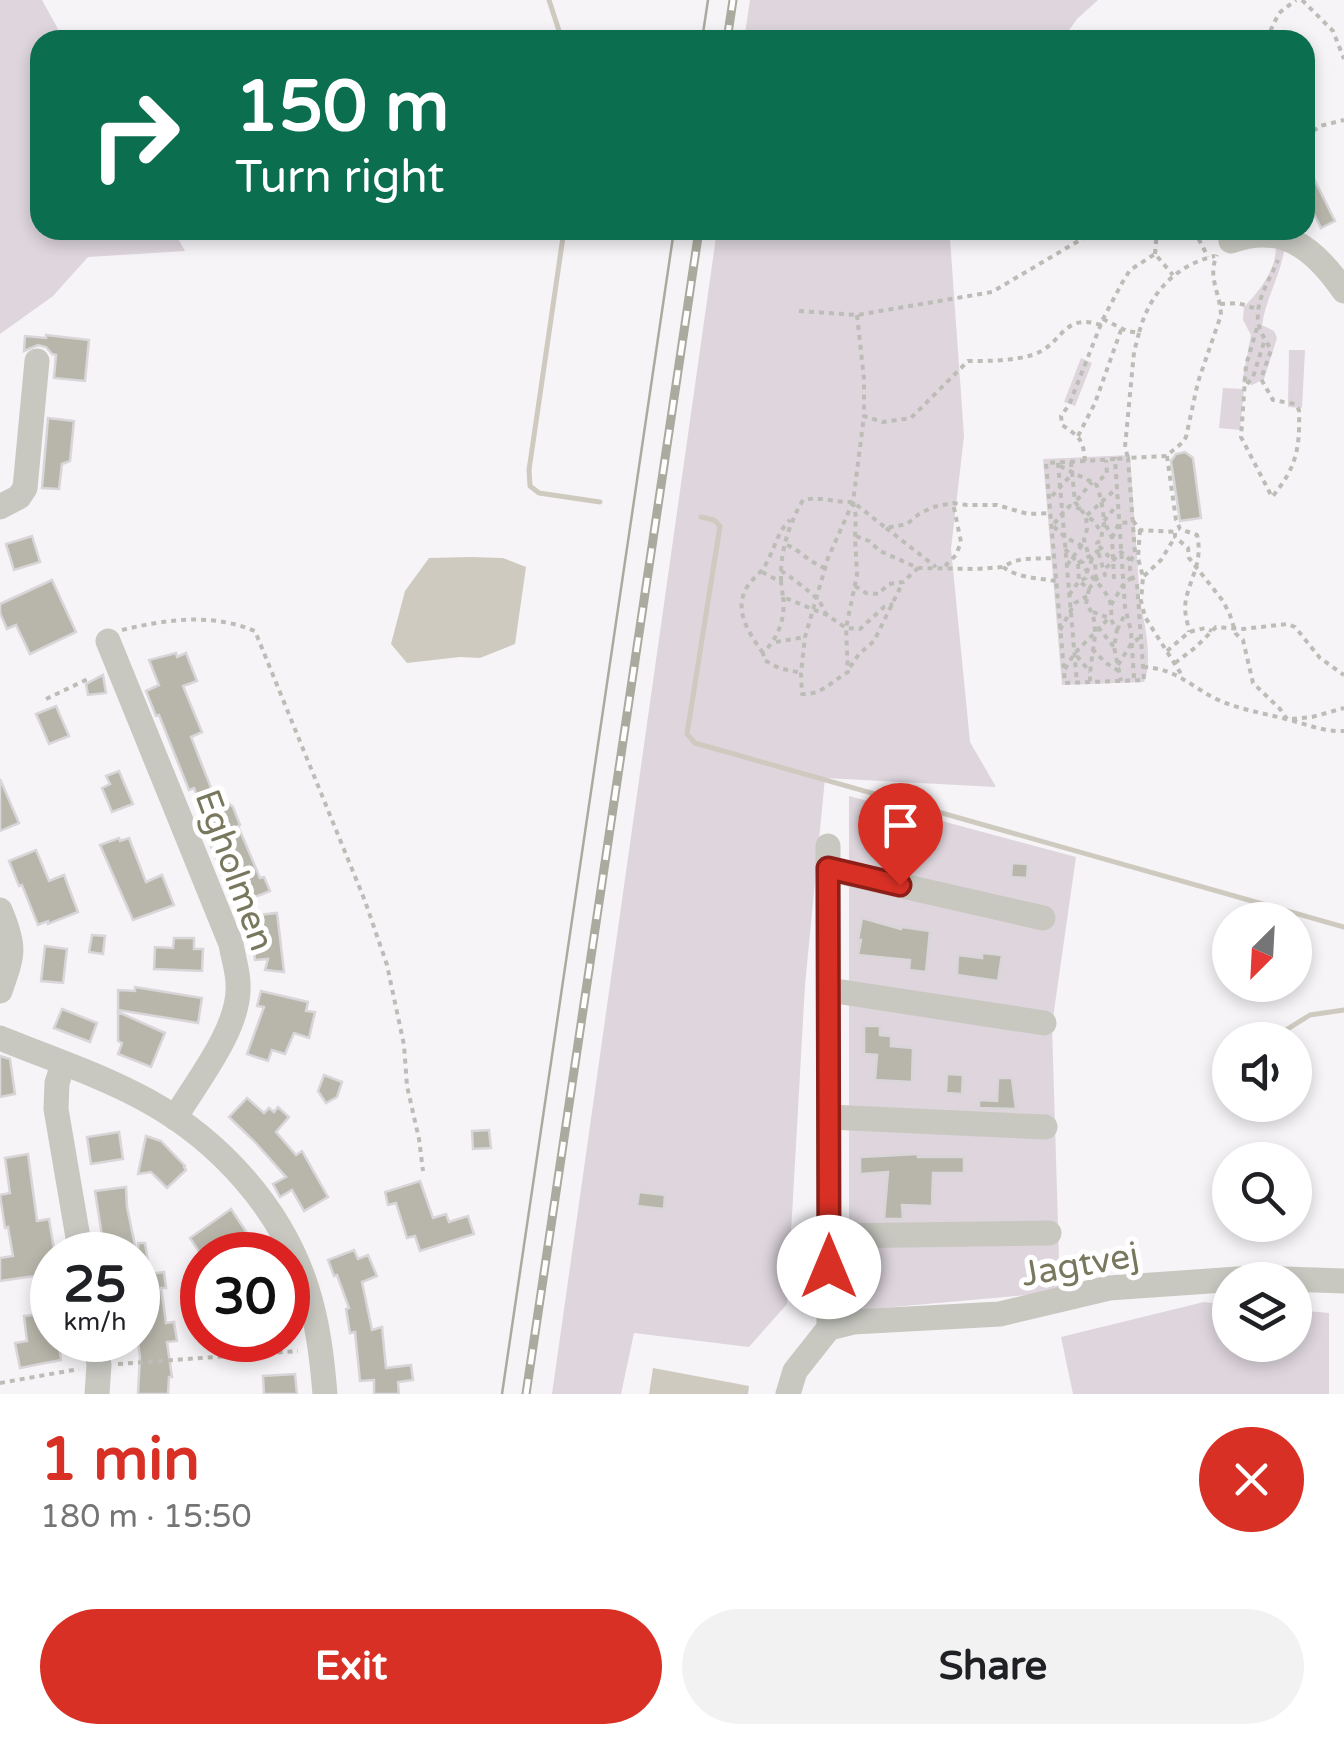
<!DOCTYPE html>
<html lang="en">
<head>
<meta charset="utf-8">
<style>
	body { margin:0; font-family:"Varela Round",sans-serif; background:#f2f2f2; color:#202124; height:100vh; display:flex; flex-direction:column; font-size:38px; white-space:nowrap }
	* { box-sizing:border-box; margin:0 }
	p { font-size:32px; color:#757577 }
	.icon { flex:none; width:55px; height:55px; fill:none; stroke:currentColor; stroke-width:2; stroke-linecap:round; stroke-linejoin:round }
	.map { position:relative; height:1394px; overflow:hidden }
	.details { display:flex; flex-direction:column; background:#fff; flex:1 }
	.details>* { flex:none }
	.top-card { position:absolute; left:30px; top:30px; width:1285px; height:210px; border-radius:30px; box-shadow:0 5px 15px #0003; background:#0b6e4f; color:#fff; overflow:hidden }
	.needle { width:65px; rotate:204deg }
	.controls { position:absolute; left:1212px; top:902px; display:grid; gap:20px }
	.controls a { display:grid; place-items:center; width:100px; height:100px; border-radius:50%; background:#fff; box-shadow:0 5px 15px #0003; font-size:50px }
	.speed { position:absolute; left:30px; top:1232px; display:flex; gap:20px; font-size:50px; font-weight:700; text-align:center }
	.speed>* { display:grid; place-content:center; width:130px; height:130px; border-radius:50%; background:#fff; box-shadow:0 5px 15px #0003; line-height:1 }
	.speed small { font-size:25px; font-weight:400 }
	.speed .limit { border:15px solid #d22; background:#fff; color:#111 }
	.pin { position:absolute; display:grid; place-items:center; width:85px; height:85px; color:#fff; margin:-102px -42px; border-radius:50% 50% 50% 0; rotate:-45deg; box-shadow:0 0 10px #0007 }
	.pin .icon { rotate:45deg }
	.me { position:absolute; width:110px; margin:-55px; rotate:0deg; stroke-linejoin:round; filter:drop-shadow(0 0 8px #0008) }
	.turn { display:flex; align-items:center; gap:35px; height:210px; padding:0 40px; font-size:45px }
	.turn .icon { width:130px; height:130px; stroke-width:2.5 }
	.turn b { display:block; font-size:70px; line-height:85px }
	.round { display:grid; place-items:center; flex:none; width:105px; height:105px; border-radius:52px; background:#f2f2f2 }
	.headline { display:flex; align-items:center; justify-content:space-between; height:170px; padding:0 40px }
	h1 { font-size:60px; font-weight:700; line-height:75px; color:#d93025 }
	.button { display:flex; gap:20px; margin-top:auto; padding:20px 40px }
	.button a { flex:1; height:115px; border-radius:60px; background:#d93025; color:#fff; font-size:40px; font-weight:700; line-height:115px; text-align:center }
	.button a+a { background:#f2f2f2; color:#202124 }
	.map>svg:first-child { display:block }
	.green { fill:#ded5dd }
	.water { fill:#cecabf }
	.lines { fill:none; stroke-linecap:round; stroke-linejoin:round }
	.stream { stroke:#cecabf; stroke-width:5 }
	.building { fill:#b8b6aa; stroke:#d8d6d9; stroke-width:2.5 }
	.path { stroke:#bdbdb7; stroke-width:4; stroke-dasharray:5 5; stroke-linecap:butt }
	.minor { stroke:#c8c8c1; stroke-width:25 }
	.tram { stroke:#abaa9e; stroke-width:2.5 }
	.rail-casing { stroke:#abaa9e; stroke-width:9 }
	.rail { stroke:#fff; stroke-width:5; stroke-dasharray:15; stroke-linecap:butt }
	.route-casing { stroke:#8d1f18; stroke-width:25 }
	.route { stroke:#d93025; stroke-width:18 }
	.labels { text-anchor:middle; stroke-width:10; stroke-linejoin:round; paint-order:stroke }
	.street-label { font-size:35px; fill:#79785e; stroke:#fff }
</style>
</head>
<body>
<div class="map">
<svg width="1344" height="1394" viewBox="0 0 1344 1394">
	<rect width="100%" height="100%" fill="#f6f4f7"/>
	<g class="green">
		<path d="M 0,0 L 42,0 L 64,40 L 40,40 L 40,230 L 173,230 L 185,251 L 88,257 L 53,296 L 0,334 Z"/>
		<path d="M 750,0 L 1098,0 L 1077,19 L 1062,40 L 744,40 Z"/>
		<path d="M 717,230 L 954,230 L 950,239 L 964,436 L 951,549 L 970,742 L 996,787 L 825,778 L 805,985 L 787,1304 L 749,1347 L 634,1333 L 621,1394 L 552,1394 Z"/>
		<path d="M 1285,245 C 1282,273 1266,297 1262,325 L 1274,331 L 1277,338 L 1264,379 L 1252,385 L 1242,382 L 1251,335 L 1243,320 L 1244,307 C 1260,290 1276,271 1276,246 Z"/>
		<path d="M 1289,350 L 1305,350 L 1302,408 L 1288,407 Z"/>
		<path d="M 1081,358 L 1092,363 L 1075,406 L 1064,402 Z"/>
		<path d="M 1223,388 L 1244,389 L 1240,430 L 1219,428 Z"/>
		<path d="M 1130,455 L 1140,601 C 1145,624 1153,662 1144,682 L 1062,685 L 1043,459 Z"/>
		<path d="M 849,796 L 1076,857 L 1052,1025 L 1060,1292 L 849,1311 Z"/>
		<path d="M 1204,1302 L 1230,1305 L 1230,1345 L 1295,1345 L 1295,1310 L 1329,1313 L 1329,1394 L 1073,1394 L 1061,1337 Z"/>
	</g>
	<g class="water">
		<path d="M 470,557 L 503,558 L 526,567 L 515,644 L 480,658 L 460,657 L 407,663 L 391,644 L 405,591 L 429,558 Z"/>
		<path d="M 653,1368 L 749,1386 L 748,1394 L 649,1394 Z"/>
	</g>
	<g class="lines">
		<g class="stream">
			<path d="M 549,0 L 562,40"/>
			<path d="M 564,230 L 529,470 L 530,486 L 539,493 L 600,502"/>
			<path d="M 701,517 L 714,520 L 720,526 L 687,734 L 695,743 L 1344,927"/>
			<path d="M 1270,1040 L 1310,1015 L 1344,1010"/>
		</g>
	</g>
	<g class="building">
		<path d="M 1305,161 L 1335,221 L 1321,228 L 1305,196 Z"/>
		<path d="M 46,335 L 89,340 L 85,381 L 54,378 L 56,355 L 52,354 L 46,347 L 38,345 L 24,351 L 25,336 L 46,338 Z"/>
		<path d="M 48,418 L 74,421 L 70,461 L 62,464 L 59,489 L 42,488 Z"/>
		<path d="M 1185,452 L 1193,458 L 1201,518 L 1180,521 L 1171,461 L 1176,454 Z"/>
		<path d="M 32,536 L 40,562 L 14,570 L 6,544 Z"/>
		<path d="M 52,580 L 76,632 L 30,654 L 16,625 L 7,629 L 0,613 L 0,604 Z"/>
		<path d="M 176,653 L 177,657 L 186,653 L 197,681 L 183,686 L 202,732 L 191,737 L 213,793 L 219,790 L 222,798 L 233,807 L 240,825 L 238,826 L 260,878 L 264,877 L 270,891 L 235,905 L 206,834 L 200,814 L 204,813 L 194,788 L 189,790 L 159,715 L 156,716 L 146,691 L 159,685 L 149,660 Z"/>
		<path d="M 103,675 L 106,693 L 88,695 L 86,684 Z"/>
		<path d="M 56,706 L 69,736 L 49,744 L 36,714 Z"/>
		<path d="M 119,771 L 133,804 L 112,812 L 102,788 L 110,784 L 106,776 Z"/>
		<path d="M 0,779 L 19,823 L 0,831 Z"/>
		<path d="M 868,821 L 888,825 L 884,841 L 865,836 Z"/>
		<path d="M 119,838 L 120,841 L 129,838 L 146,882 L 162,875 L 174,905 L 133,920 L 100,845 Z"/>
		<path d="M 36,850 L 49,881 L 64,875 L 78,912 L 48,924 L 48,921 L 38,925 L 22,885 L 19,886 L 9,861 Z"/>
		<path d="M 1012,863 L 1028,864 L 1027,878 L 1011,877 Z"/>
		<path d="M 277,913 L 279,929 L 284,972 L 265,970 L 268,959 L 255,960 L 250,916 Z"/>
		<path d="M 862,918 L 901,929 L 902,927 L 930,931 L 926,972 L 909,970 L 910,960 L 858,955 L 861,940 L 858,940 Z"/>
		<path d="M 92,935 L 105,936 L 103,954 L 89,952 Z"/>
		<path d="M 174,938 L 194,938 L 194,949 L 203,949 L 202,971 L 154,969 L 155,947 L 173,948 Z"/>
		<path d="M 45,946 L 67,949 L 63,983 L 41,981 Z"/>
		<path d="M 982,953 L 1002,955 L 998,981 L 957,975 L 958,955 L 982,958 Z"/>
		<path d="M 135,987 L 202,998 L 198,1023 L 118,1010 L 118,990 L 135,991 Z"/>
		<path d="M 261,991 L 308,1002 L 306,1011 L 315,1012 L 309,1038 L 294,1033 L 285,1054 L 272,1050 L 268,1061 L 247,1054 L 264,1007 L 257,1006 Z"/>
		<path d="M 62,1009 L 97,1023 L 90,1042 L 54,1028 Z"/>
		<path d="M 118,1012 L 165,1033 L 151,1067 L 118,1054 L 122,1043 L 118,1041 Z"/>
		<path d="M 864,1026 L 880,1026 L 880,1035 L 891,1036 L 891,1046 L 913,1048 L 912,1082 L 875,1080 L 877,1055 L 864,1054 Z"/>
		<path d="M 0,1056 L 10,1059 L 15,1094 L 0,1097 Z"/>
		<path d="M 947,1074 L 963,1075 L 962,1094 L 946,1093 Z"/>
		<path d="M 324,1075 L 342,1082 L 337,1097 L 326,1103 L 318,1091 Z"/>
		<path d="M 998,1078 L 1012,1078 L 1016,1109 L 979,1108 L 979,1100 L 997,1101 Z"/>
		<path d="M 247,1098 L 264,1113 L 269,1108 L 274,1112 L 278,1107 L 289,1117 L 276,1132 L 296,1155 L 302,1151 L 328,1197 L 304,1211 L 292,1190 L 280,1197 L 273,1184 L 286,1177 L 255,1142 L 229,1117 Z"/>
		<path d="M 489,1130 L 491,1148 L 473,1149 L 472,1131 Z"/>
		<path d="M 119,1132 L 123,1159 L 91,1164 L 87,1137 Z"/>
		<path d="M 146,1136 L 161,1141 L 185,1166 L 184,1167 L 186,1170 L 167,1188 L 151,1172 L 138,1174 Z"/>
		<path d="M 28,1154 L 37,1221 L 49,1219 L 55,1255 L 52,1255 L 52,1340 L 58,1340 L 61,1360 L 20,1368 L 15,1343 L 27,1341 L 24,1316 L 40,1314 L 35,1276 L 0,1281 L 0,1258 L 13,1256 L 8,1227 L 5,1228 L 0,1195 L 10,1193 L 5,1158 Z"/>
		<path d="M 918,1154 L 918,1157 L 964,1157 L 964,1173 L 933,1173 L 932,1206 L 902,1205 L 903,1219 L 884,1219 L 888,1172 L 860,1174 L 860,1157 Z"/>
		<path d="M 420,1181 L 433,1218 L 446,1214 L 449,1222 L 468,1216 L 474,1234 L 420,1251 L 415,1236 L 407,1238 L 396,1203 L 388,1205 L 385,1192 Z"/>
		<path d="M 126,1187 L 127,1207 L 137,1255 L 105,1255 L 95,1191 Z"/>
		<path d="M 639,1192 L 665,1195 L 664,1209 L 637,1206 Z"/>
		<path d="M 231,1209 L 247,1233 L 257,1255 L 201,1255 L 190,1238 Z"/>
		<path d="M 138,1243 L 145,1243 L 150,1274 L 164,1272 L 166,1288 L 161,1288 L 166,1323 L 174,1322 L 177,1341 L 167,1342 L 172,1377 L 169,1377 L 168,1394 L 138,1394 L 140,1357 L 138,1341 Z"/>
		<path d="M 354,1250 L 358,1259 L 368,1255 L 377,1276 L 362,1282 L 372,1330 L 382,1327 L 386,1368 L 411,1365 L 413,1380 L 398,1382 L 399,1394 L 374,1394 L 374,1380 L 360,1381 L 355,1332 L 350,1333 L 346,1309 L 349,1308 L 337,1275 L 334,1276 L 328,1260 Z"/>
		<path d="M 295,1374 L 297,1394 L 264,1394 L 263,1376 Z"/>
	</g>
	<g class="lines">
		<g class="path">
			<path d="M 1302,0 L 1333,31 L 1344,59"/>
			<path d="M 1266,40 L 1279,13 L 1296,0"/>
			<path d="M 1305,137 L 1320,126 L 1344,120"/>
			<path d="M 1194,230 L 1208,257"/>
			<path d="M 1155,254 L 1157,230"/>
			<path d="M 1220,304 L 1238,303 L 1254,308"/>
			<path d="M 799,311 L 857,315 L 992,292 L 1097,230"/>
			<path d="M 857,315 L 864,379 L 864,416 L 883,422 L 911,418 L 968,361 C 988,361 1013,361 1032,355 C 1064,345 1061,312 1101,325"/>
			<path d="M 1103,319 L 1127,331 L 1139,333 C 1149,294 1175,265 1215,256"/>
			<path d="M 1257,328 L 1246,365 L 1241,437 L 1272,497 C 1297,467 1300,448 1299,410 L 1295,404 L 1273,400 L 1261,379 L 1271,350 L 1265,339"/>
			<path d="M 1139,333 L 1134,352 L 1125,447 L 1128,458 L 1167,456 C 1174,448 1181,446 1186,437 L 1198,382 L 1221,315 C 1220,292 1207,277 1217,255"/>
			<path d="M 1247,384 L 1253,377 L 1265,339 C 1247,312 1267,286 1278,260"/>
			<path d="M 1078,436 L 1095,403 L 1121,330"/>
			<path d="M 1167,456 L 1176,520 L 1180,529 L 1197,535 C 1204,565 1187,581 1185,607 C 1185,615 1188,624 1189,632"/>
			<path d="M 1085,461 L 1046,463 L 1065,683 L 1144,680 L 1137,584 C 1129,575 1127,564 1135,553 L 1128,458 L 1115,459"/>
			<path d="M 1071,462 L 1075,502 L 1086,516 L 1087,529 L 1084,540 L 1089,556 L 1095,562 L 1096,579"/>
			<path d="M 1058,463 L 1077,683"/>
			<path d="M 1060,466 L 1092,482"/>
			<path d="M 1052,496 L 1072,474"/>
			<path d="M 1077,500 L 1092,482"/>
			<path d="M 853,502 L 856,517 L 855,536 L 857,575 L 846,628 L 848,672 C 832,681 822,695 802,694 L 801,673 L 805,637 L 828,558 L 853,502 L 864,416"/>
			<path d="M 1081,509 L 1070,506 C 1062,511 1060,519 1052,525 L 1065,537 L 1086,548"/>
			<path d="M 886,528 L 936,567"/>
			<path d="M 1099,529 L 1094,521 L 1086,516 L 1117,488"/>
			<path d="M 1140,530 L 1138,558 L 1143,577 L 1141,601 L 1145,617 L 1183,677"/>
			<path d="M 1175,533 L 1175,537 L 1188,548 L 1189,558 L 1223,601 L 1230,615 L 1236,634 L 1243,640 L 1253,683 L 1280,709 L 1287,719"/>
			<path d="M 856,536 L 869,541 L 880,551 L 918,568 L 977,569 L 1003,567 L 1012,562 L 1023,559 L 1056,558"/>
			<path d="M 1112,538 L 1119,523 L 1134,522 L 1140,530 L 1176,532"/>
			<path d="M 787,545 C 801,551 810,563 825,568"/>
			<path d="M 1099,546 L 1113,561"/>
			<path d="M 1065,549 L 1078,563 L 1079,581 L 1089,589 L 1086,604 C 1104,624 1089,655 1090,681"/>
			<path d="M 1092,559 L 1087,572 C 1096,581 1109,593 1111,606 C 1112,619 1109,618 1117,630 L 1114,647 L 1121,681"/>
			<path d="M 1078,563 L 1098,551 L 1097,543 L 1102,539 C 1101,534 1103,529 1104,523 C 1104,515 1100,491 1096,484 L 1107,473 L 1106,460"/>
			<path d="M 1067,565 L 1082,545"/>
			<path d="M 945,566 L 956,555 L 961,542 L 953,503"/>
			<path d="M 1003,567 C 1018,578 1038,578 1056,581"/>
			<path d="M 1106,568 L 1121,552 L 1130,560"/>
			<path d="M 781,571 C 782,546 790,522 803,500 C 820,496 836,503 853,502 L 886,528 L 907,524 L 919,514 L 933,507 L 953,503 L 967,505 L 997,505 L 1028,514 L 1051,513"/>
			<path d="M 762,572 L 781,582 L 783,597 L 827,615 L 846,628 L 860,629 L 884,607 L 893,604"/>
			<path d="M 1144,576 L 1161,560 L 1175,537"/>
			<path d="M 1114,579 L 1112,538 L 1104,521 L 1117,505"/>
			<path d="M 781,581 L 781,571 C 786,573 813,594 817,599 C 822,603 823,610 827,615"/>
			<path d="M 855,586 L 866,593 L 878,594 L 889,584 L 903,582 L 918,568"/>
			<path d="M 1089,589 L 1096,579 L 1105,575 L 1098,551"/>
			<path d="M 1069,595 L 1079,581 L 1086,578 L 1087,572 L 1082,561"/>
			<path d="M 783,597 C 786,618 778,638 763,653 L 764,660 L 779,668 L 801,673"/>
			<path d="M 1111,605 L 1123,585 L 1131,578"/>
			<path d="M 1098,627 L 1114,647"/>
			<path d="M 122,630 C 168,619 211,613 255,631 L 365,901 L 387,965 L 404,1045 L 407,1086 L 419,1139 L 423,1171"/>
			<path d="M 1060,630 L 1075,603 L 1087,596"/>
			<path d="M 1117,630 L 1126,612"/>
			<path d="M 776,642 L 805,637"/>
			<path d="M 1092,649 L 1106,663 L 1119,671"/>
			<path d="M 1167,651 L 1189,632 L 1205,628 L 1212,631"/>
			<path d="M 763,653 C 749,633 733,611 747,587 C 753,577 762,573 767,562 C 775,547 778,531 790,520"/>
			<path d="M 1077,656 L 1090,672"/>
			<path d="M 1175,663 L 1196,647 L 1216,627 L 1243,629 L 1287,624 L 1295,627 L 1320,658 L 1344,675"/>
			<path d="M 1118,665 L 1131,644 L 1139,638"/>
			<path d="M 850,667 L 859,654 L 874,641 L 903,582"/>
			<path d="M 1143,667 C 1174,668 1188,684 1214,698 C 1239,710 1264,713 1290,720 C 1309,725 1324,732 1344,731"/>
			<path d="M 1065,669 L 1074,654 L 1109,618 L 1093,612"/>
			<path d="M 1134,678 L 1131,631 L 1125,607 L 1115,459 L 1085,461 C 1083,439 1080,437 1062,425 L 1061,416 L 1069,405 L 1103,319 L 1122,283 L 1130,270 L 1155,254 L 1173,275"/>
			<path d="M 46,699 L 90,678"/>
			<path d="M 1292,719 L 1312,717 L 1344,708"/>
			<path d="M 118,1364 L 298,1351"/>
			<path d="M 0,1383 L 79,1369"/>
		</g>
		<g class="minor">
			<path d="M 1231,241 C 1283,222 1315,249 1344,291"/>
			<path d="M 0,507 L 19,497 L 25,488 L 37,361"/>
			<path d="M 108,641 L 231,944 C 233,957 238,971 238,984 C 241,1027 197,1081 175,1118"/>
			<path d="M 828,869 L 1043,918"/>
			<path d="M 0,910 C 16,948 13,954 0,991"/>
			<path d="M 829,990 L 1044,1023"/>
			<path d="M 0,1038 C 49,1058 101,1075 148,1101 C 220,1141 282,1209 307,1289 C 318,1323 322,1359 325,1394"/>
			<path d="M 63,1064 L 57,1083 L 56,1109 L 81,1255"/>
			<path d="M 829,1117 L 1045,1127"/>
			<path d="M 830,1236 L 1049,1233"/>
			<path d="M 829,1328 L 853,1322 L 1000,1314 L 1109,1288 L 1252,1278 L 1344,1281"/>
			<path d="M 95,1340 L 99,1365 L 97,1394"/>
			<path d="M 788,1394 L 795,1371 L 829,1328 L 828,846"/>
		</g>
		<g class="tram">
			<path d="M 702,40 L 708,0"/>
			<path d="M 502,1394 L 674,230"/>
		</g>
		<g class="rail-casing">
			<g id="rail">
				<path d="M 727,40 L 733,0"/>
				<path d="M 526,1394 L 699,230"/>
			</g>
		</g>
		<use href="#rail" class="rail"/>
	</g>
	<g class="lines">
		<g class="route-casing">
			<path id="route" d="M 829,1267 L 828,868 L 900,885"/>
		</g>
		<use href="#route" class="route"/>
	</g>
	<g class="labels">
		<g class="street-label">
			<text transform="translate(235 870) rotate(70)" y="12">Egholmen</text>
			<text transform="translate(1080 1264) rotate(-10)" y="12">Jagtvej</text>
		</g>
	</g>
</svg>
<div class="controls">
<a><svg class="needle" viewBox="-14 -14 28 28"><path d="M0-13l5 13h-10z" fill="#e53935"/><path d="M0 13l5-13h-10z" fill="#757577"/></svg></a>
<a><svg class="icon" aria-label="sound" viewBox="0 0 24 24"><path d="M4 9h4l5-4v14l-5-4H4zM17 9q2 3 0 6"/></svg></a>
<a><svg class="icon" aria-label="search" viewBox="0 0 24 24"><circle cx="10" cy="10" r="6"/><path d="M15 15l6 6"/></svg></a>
<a><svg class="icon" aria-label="layers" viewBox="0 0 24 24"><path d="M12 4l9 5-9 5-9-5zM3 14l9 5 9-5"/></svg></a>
</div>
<div class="speed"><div>25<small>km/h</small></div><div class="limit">30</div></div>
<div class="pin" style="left:900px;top:885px;background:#d93025"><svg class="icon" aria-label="arrive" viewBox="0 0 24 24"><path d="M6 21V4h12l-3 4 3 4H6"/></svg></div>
<svg class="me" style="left:829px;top:1267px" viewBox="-20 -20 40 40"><circle r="19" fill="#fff"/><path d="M0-13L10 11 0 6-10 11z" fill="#d93025"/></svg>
<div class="top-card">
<div class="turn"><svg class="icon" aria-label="right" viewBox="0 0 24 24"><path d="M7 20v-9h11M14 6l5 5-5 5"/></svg><div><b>150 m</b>Turn right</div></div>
</div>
</div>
<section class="details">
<div class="headline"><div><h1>1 min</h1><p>180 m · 15:50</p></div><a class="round" style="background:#d93025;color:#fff"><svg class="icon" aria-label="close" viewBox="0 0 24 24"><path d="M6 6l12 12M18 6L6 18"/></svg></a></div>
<div class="button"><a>Exit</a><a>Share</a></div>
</section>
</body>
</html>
